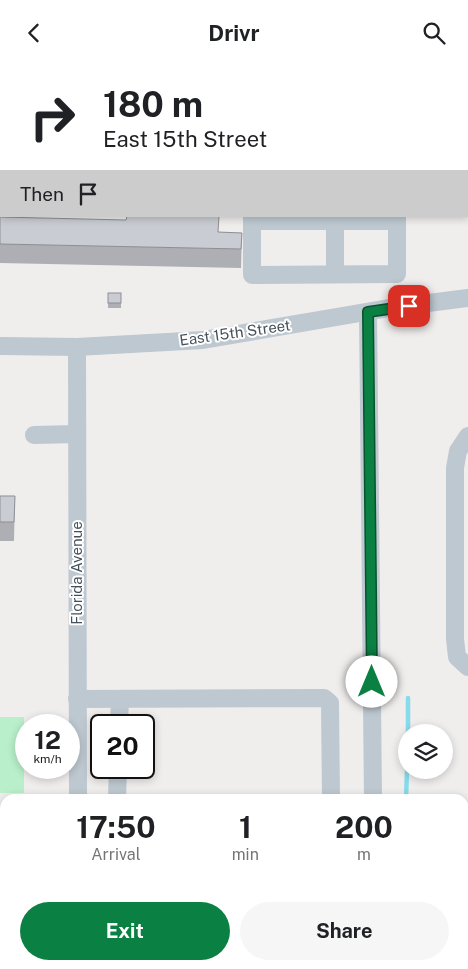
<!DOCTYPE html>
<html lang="en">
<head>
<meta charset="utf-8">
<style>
	body { margin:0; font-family:"Public Sans",sans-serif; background:#f6f6f6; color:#202124; height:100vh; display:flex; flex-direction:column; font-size:19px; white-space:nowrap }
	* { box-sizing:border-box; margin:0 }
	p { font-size:16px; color:#757577 }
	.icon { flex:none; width:28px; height:28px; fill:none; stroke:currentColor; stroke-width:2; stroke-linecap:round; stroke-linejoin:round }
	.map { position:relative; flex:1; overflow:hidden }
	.sheet { position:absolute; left:0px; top:729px; width:469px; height:176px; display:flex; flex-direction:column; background:#fff; border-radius:15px 15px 0 0; box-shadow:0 2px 8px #0003 }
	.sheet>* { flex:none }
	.banner { position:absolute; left:0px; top:0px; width:469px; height:152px; box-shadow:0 2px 8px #0003; background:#fff; color:#202124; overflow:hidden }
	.controls { position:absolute; left:398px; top:659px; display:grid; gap:10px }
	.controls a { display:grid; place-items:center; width:55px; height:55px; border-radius:50%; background:#fff; box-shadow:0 2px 8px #0003; font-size:25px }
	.speed { position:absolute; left:15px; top:649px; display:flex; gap:10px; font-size:25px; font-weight:700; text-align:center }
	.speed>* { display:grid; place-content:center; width:65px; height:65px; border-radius:50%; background:#fff; box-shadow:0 2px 8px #0003; line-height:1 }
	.speed small { font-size:12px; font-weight:400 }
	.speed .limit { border:2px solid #111; border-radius:8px; background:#fff; color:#111 }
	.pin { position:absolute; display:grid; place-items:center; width:42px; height:42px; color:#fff; margin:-21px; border-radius:10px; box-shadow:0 2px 8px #0006 }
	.me { position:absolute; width:55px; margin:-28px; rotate:0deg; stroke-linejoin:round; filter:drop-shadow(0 0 4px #0008) }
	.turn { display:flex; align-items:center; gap:18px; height:105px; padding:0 20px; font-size:22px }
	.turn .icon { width:65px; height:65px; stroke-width:2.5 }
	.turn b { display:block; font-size:35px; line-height:42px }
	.then { display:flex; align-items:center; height:48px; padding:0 20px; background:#0003; gap:10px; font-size:19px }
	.eta { display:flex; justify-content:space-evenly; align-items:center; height:85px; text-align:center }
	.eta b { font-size:30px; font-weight:700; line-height:35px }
	.button { display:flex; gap:10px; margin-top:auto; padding:10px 20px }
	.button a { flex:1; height:58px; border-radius:30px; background:#0b8043; color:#fff; font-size:20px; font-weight:700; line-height:58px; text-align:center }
	.button a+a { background:#f6f6f6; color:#202124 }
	header { display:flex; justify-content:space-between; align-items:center; height:65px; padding:0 20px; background:#fff; font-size:22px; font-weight:700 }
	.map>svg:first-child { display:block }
	.green { fill:#b9efcb }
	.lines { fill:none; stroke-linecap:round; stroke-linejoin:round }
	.stream { stroke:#86dcec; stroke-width:4.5 }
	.minor { stroke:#bdc8d0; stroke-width:18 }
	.wall { fill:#adafb5 }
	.building { fill:#c9ccd2; stroke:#8d8f93 }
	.route-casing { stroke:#07532c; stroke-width:12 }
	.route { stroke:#0b8043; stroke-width:9 }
	.labels { text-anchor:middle; stroke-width:4; stroke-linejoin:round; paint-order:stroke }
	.street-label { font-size:15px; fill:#45515a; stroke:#fff }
</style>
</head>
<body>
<header><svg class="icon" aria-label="back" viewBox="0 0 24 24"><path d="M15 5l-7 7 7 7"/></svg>Drivr<svg class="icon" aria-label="search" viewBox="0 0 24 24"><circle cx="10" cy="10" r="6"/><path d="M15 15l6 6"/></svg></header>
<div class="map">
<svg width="468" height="904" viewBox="0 0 468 904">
	<rect width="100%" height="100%" fill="#f0eded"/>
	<rect class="green" x="0" y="652" width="24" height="76"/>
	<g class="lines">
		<g class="stream">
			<path d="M 408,668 L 408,633"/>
			<path d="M 406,734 L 407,705"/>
			<path d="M 403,904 L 404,900"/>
		</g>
		<g class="minor">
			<path d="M 88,0 L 88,1"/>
			<path d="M 252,151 L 252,210 L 397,209 L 397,151"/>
			<path d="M 335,151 L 335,209"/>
			<path d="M 252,156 L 397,156"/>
			<path d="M 368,247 L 373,734"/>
			<path d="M 0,281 L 77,282 L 203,275 L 389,243 L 468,233"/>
			<path d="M 77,282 L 78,734"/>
			<path d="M 34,370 L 77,369"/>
			<path d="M 468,371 L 458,386 L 455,403 L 455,574 L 457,592 L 468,602"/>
			<path d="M 77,634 L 324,633 L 330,638 L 331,734"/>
			<path d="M 119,660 L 120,634"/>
			<path d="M 117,734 L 118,702"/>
			<path d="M 0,754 L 5,754"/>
			<path d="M 0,866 L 5,866"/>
			<path d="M 375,900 L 375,904"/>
			<path d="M 77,904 L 77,900"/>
		</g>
	</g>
	<g class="wall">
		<path d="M 0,0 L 45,0 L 45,1 L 1,1 L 1,3 L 0,3 Z"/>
		<rect x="0" y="9" width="1" height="43"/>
		<rect x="0" y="56" width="1" height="43"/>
		<path d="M 0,104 L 1,105 L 1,146 L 0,146 Z"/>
		<path d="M 0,152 L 219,167 L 242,168 L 241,203 L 0,198 Z"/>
		<rect x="108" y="228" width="13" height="15"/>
		<path d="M 0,431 L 15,431 L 14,476 L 0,476 Z"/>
	</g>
	<g class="building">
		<rect x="0" y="9" width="1" height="24"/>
		<rect x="0" y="56" width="1" height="25"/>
		<path d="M 0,104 L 1,105 L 1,128 L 0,128 Z"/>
		<path d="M 127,151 L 219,151 L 218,167 L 242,168 L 241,184 L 0,179 L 0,152 L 126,155 Z"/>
		<rect x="108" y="228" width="13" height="10"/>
		<path d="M 0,431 L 15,431 L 14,457 L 0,457 Z"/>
	</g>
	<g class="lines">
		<g class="route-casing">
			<path id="route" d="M 372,617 L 368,247 L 409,241"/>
		</g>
		<use href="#route" class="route"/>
	</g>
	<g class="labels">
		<g class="street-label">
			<text transform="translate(235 268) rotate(-8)" y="5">East 15th Street</text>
			<text transform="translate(77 508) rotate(-90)" y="5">Florida Avenue</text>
		</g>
	</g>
</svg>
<div class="controls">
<a><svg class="icon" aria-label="layers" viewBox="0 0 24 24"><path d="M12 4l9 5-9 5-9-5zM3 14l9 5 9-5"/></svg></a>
</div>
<div class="speed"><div>12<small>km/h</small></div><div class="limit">20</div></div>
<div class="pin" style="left:409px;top:241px;background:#d93025"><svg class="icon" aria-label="arrive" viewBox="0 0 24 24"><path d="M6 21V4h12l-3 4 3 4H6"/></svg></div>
<svg class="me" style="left:372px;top:617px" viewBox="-20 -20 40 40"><circle r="19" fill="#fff"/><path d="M0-13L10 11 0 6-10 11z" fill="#0b8043"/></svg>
<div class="banner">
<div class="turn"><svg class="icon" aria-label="right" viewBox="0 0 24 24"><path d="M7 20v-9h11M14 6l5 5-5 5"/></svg><div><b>180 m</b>East 15th Street</div></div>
<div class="then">Then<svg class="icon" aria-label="arrive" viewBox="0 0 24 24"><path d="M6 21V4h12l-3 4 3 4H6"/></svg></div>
</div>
<section class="sheet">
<div class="eta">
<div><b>17:50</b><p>Arrival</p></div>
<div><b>1</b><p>min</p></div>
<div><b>200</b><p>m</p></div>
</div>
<div class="button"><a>Exit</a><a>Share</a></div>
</section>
</div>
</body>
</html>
